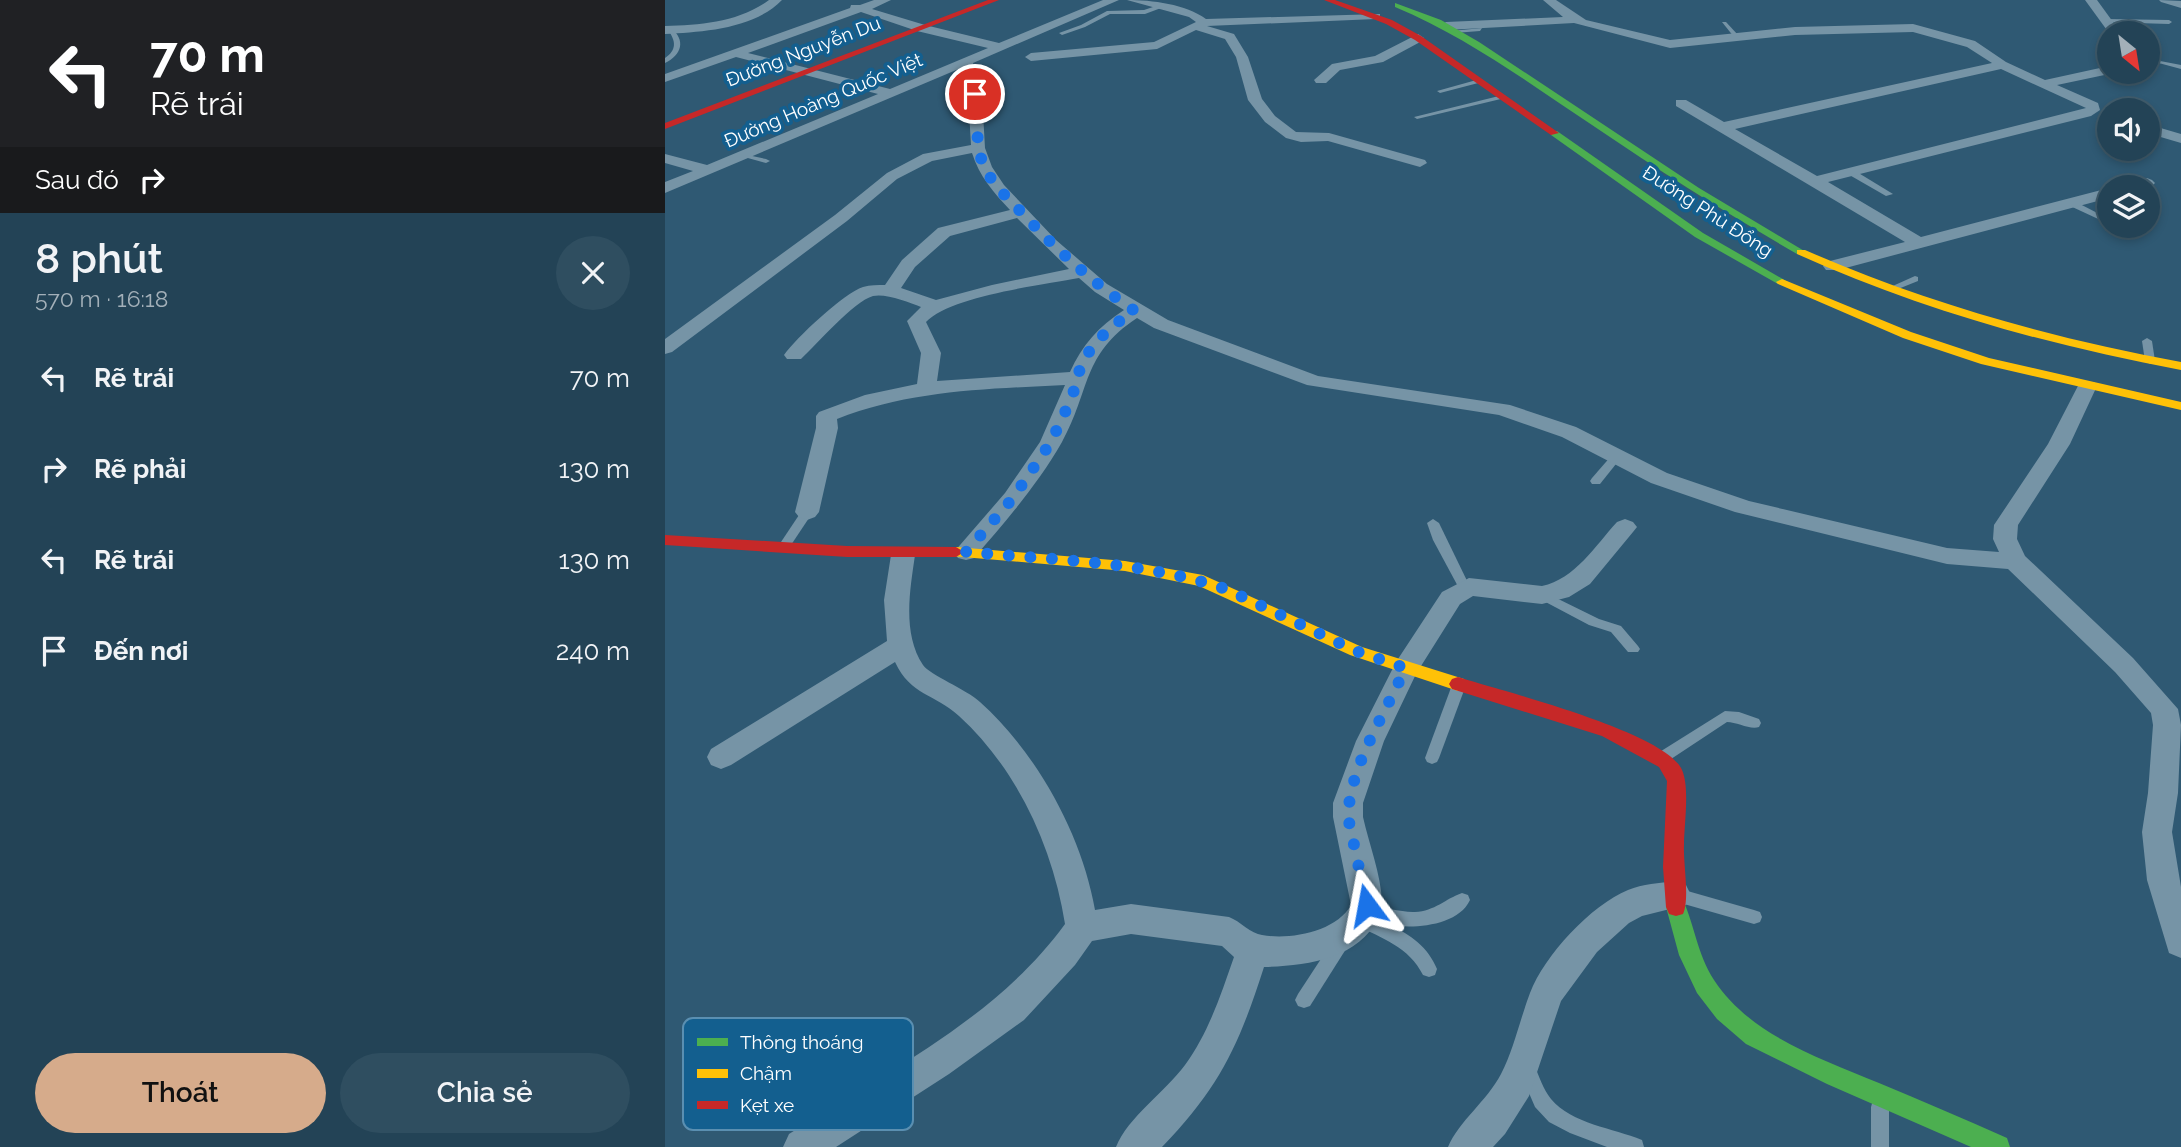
<!DOCTYPE html>
<html lang="vi">
<head>
<meta charset="utf-8">
<style>
	body { margin:0; font-family:Raleway,sans-serif; background:#2f4e60; color:#f1f3f6; height:100vh; display:flex; flex-direction:column; font-size:26px; white-space:nowrap }
	* { box-sizing:border-box; margin:0 }
	p { font-size:23px; color:#a3b0b9 }
	.icon { flex:none; width:38px; height:38px; fill:none; stroke:currentColor; stroke-width:2; stroke-linecap:round; stroke-linejoin:round }
	.map { position:relative; flex:1; overflow:hidden }
	.details { display:flex; flex-direction:column; background:#234356; width:665px }
	.details>* { flex:none }
	.hud { background:#202124; color:#fff; overflow:hidden }
	.needle { width:46px; rotate:150deg }
	.controls { position:absolute; left:1432px; top:21px; display:grid; gap:14px }
	.controls a { display:grid; place-items:center; width:63px; height:63px; border-radius:50%; background:#234356; box-shadow:0 4px 10px #0003,0 0 0 2px #405c6c; font-size:35px }
	.pin { position:absolute; display:grid; place-items:center; width:60px; height:60px; color:#fff; margin:-30px; border:4px solid #fff; border-radius:50%; box-shadow:0 2px 7px #0007 }
	.me { position:absolute; width:77px; margin:-38px; rotate:347deg; stroke-linejoin:round; filter:drop-shadow(0 0 5px #0008) }
	.turn { display:flex; align-items:center; gap:24px; height:147px; padding:0 35px; font-size:32px }
	.turn .icon { width:91px; height:91px; stroke-width:2.5 }
	.turn b { display:block; font-size:49px; line-height:60px }
	.then { display:flex; align-items:center; height:66px; padding:0 35px; background:#0003; gap:14px; font-size:26px }
	.round { display:grid; place-items:center; flex:none; width:74px; height:74px; border-radius:37px; background:#2f4e60 }
	.summary { display:flex; align-items:center; justify-content:space-between; height:119px; padding:0 35px }
	h1 { font-size:42px; font-weight:600; line-height:52px }
	.primary-button { display:flex; gap:14px; margin-top:auto; padding:14px 35px }
	.primary-button a { flex:1; height:80px; border-radius:42px; background:#d6ab8b; color:#111; font-size:28px; font-weight:600; line-height:80px; text-align:center }
	.primary-button a+a { background:#2f4e60; color:#f1f3f6 }
	ul { padding:0; list-style:none }
	li { display:flex; align-items:center; gap:21px; height:91px; padding:0 35px }
	li div { flex:1 }
	li b { display:block; font-size:26px }
	li em { font-style:normal }
	main { display:flex; flex:1; min-height:0 }
	.map>svg:first-child { display:block }
	.lines { fill:none; stroke-linecap:round; stroke-linejoin:round }
	.lane { fill:#7694a6; fill-rule:evenodd }
	.street { fill:#7694a6; fill-rule:evenodd }
	.fast { fill:#4caf50; fill-rule:evenodd }
	.slow { fill:#ffc107; fill-rule:evenodd }
	.jam { fill:#c62828; fill-rule:evenodd }
	.route { stroke:#1a73e8; stroke-width:12; stroke-dasharray:0 21.6 }
	.labels { text-anchor:middle; stroke-width:7; stroke-linejoin:round; paint-order:stroke }
	.far-street-label { font-size:19px; fill:#fff; stroke:#135f8f }
	.key { fill:#135f8f; stroke:#5a8fb1; stroke-width:2 }
	.key-label { font-size:19px; fill:#fff }
</style>
</head>
<body>
<main>
<section class="details">
<div class="hud">
<div class="turn"><svg class="icon" aria-label="left" viewBox="0 0 24 24"><path d="M17 20v-9H6M10 6l-5 5 5 5"/></svg><div><b>70 m</b>Rẽ trái</div></div>
<div class="then">Sau đó<svg class="icon" aria-label="right" viewBox="0 0 24 24"><path d="M7 20v-9h11M14 6l5 5-5 5"/></svg></div>
</div>
<div class="summary"><div><h1>8 phút</h1><p>570 m · 16:18</p></div><a class="round"><svg class="icon" aria-label="close" viewBox="0 0 24 24"><path d="M6 6l12 12M18 6L6 18"/></svg></a></div>
<ul>
<li><svg class="icon" aria-label="left" viewBox="0 0 24 24"><path d="M17 20v-9H6M10 6l-5 5 5 5"/></svg><div><b>Rẽ trái</b></div><em>70 m</em></li>
<li><svg class="icon" aria-label="right" viewBox="0 0 24 24"><path d="M7 20v-9h11M14 6l5 5-5 5"/></svg><div><b>Rẽ phải</b></div><em>130 m</em></li>
<li><svg class="icon" aria-label="left" viewBox="0 0 24 24"><path d="M17 20v-9H6M10 6l-5 5 5 5"/></svg><div><b>Rẽ trái</b></div><em>130 m</em></li>
<li><svg class="icon" aria-label="arrive" viewBox="0 0 24 24"><path d="M6 21V4h12l-3 4 3 4H6"/></svg><div><b>Đến nơi</b></div><em>240 m</em></li>
</ul>
<div class="primary-button"><a>Thoát</a><a>Chia sẻ</a></div>
</section>
<div class="map">
<svg width="1516" height="1147" viewBox="0 0 1516 1147">
	<rect width="100%" height="100%" fill="#2f5973"/>
	<g class="lines">
		<g class="lane">
			<path d="M 494,5 L 496,8 L 480,14 L 445,14 L 420,27 L 397,35 L 394,33 L 416,25 L 442,11 L 479,10 Z"/>
			<path d="M 1441,19 L 1504,20 L 1507,22 L 1504,24 L 1439,22 Z"/>
			<path d="M 1057,22 L 1061,22 L 1073,35 L 1073,37 L 1069,37 Z"/>
			<path d="M 6,28 C 21,40 17,55 0,63 L 0,58 C 12,50 11,41 3,30 Z"/>
			<path d="M 817,28 L 815,31 L 789,33 L 786,31 Z"/>
			<path d="M 1490,60 L 1516,65 L 1516,69 L 1490,62 Z"/>
			<path d="M 815,79 L 817,80 L 817,82 L 775,93 L 772,91 Z"/>
			<path d="M 838,95 L 841,97 L 840,98 L 752,119 L 749,117 Z"/>
			<path d="M 73,153 L 101,159 L 105,161 L 101,163 L 72,155 Z"/>
			<path d="M 1181,169 L 1187,169 L 1228,194 L 1221,196 L 1181,173 Z"/>
			<path d="M 1403,201 L 1409,201 L 1444,219 L 1444,224 L 1403,205 Z"/>
			<path d="M 1446,226 L 1456,226 L 1466,232 L 1459,234 Z"/>
			<path d="M 1250,276 L 1253,277 L 1253,281 L 1228,291 L 1221,289 Z"/>
			<path d="M 1482,338 L 1487,341 L 1490,361 L 1485,364 L 1480,361 L 1477,341 Z"/>
			<path d="M 951,454 L 955,455 L 956,457 L 955,459 L 935,484 L 927,484 L 925,481 L 927,478 L 947,455 Z"/>
			<path d="M 142,508 L 148,512 L 124,548 L 116,548 L 114,545 L 138,509 Z"/>
			<path d="M 768,519 L 774,523 L 806,589 L 804,592 L 796,592 L 768,540 L 762,523 Z"/>
			<path d="M 877,591 L 934,619 L 956,626 L 973,646 L 975,649 L 973,652 L 963,652 L 946,632 L 924,625 L 873,598 L 871,595 Z"/>
			<path d="M 794,680 L 799,681 L 801,685 L 774,758 L 772,762 L 767,764 L 762,762 L 760,758 L 787,685 L 789,681 Z"/>
			<path d="M 1060,711 L 1074,712 L 1094,719 L 1096,723 L 1094,727 C 1085,730 1072,722 1062,722 L 1003,761 L 998,763 L 993,761 L 991,757 L 993,753 Z"/>
			<path d="M 1019,890 L 1089,910 L 1095,912 L 1097,917 L 1095,922 L 1089,924 L 1019,904 L 1013,902 L 1011,897 L 1013,892 Z"/>
			<path d="M 797,893 L 803,895 L 805,900 C 793,926 749,929 725,925 C 746,935 763,947 772,969 L 770,975 L 764,977 L 758,975 C 744,947 717,938 690,925 L 688,920 L 694,908 C 708,903 734,913 750,912 C 770,911 780,899 797,893 Z"/>
			<path d="M 675,936 L 681,939 L 683,944 L 681,949 L 645,1006 L 639,1008 L 633,1006 L 630,1000 L 633,994 L 669,939 Z"/>
			<path d="M 863,1061 L 869,1064 C 874,1076 878,1089 886,1099 C 907,1124 948,1128 977,1140 L 979,1147 L 942,1147 L 905,1133 L 884,1122 L 870,1107 L 854,1070 L 857,1064 Z"/>
			<path d="M 1215,1098 L 1222,1100 L 1224,1107 L 1224,1147 L 1206,1147 L 1206,1107 L 1208,1100 Z"/>
		</g>
		<g class="street">
			<path d="M 104,0 L 117,0 C 89,29 38,32 0,34 L 0,26 C 36,25 74,22 104,0 Z"/>
			<path d="M 209,0 L 226,0 L 207,9 L 260,25 L 334,43 L 438,0 L 454,0 L 308,63 L 317,95 L 320,148 L 327,167 L 339,185 L 391,240 L 442,284 L 503,320 L 653,376 L 845,405 L 911,427 L 1002,473 L 1084,501 L 1282,548 L 1334,552 L 1328,539 L 1329,525 L 1383,444 L 1415,382 L 1429,382 L 1432,386 L 1405,444 L 1353,525 L 1352,539 L 1360,556 L 1468,658 L 1513,709 L 1516,725 L 1513,793 L 1507,832 L 1516,887 L 1516,958 L 1504,953 L 1482,880 L 1477,832 L 1483,793 L 1488,725 L 1486,713 L 1450,672 L 1343,569 L 1282,564 L 1070,512 L 986,483 L 897,437 L 834,415 L 642,385 L 489,328 L 472,318 C 416,355 426,390 397,442 C 373,484 341,521 309,558 L 301,560 L 293,558 L 289,552 L 340,493 L 375,442 L 400,385 C 322,389 246,390 172,419 L 173,428 L 154,512 L 150,517 L 142,520 L 134,517 L 130,512 L 151,428 L 151,416 L 154,412 L 200,395 L 252,384 L 256,353 L 242,321 L 256,307 C 244,302 220,293 208,296 C 189,301 151,345 136,359 L 122,359 L 119,355 C 131,338 179,293 198,287 C 205,285 213,285 220,285 L 237,260 L 273,228 L 345,210 C 329,193 314,176 307,153 L 267,161 L 232,179 L 182,221 L 7,352 L 0,354 L 0,339 L 170,215 L 222,173 L 258,154 L 306,145 L 303,95 L 296,68 L 0,193 L 0,182 L 28,171 L 0,163 L 0,154 L 42,165 L 213,94 L 71,57 L 0,82 L 0,74 L 185,8 L 186,5 L 195,5 ZM 196,12 L 252,31 L 323,48 L 225,89 L 83,53 ZM 352,218 L 404,269 L 327,285 L 271,300 L 236,288 L 250,267 L 285,236 ZM 414,278 L 430,292 L 459,310 C 434,326 417,345 405,372 L 272,381 L 276,353 L 261,322 C 285,296 377,285 414,278 Z"/>
			<path d="M 462,0 C 487,0 521,4 541,19 L 715,14 L 715,18 L 711,19 L 542,26 L 569,34 L 583,57 L 597,99 L 610,116 L 631,132 L 664,133 L 760,160 L 762,163 L 755,167 L 663,141 L 636,142 L 621,138 L 600,122 L 583,100 L 571,57 L 560,39 L 531,30 L 492,49 L 366,61 L 360,57 L 366,53 L 489,42 L 531,22 L 524,17 Z"/>
			<path d="M 878,0 L 891,0 L 921,20 L 1005,40 L 1130,27 L 1248,24 L 1310,41 L 1341,62 L 1380,80 L 1444,66 L 1444,72 L 1449,73 L 1392,85 L 1433,103 L 1435,110 L 1426,116 L 1163,182 L 1256,237 L 1444,188 L 1444,198 L 1173,270 L 1161,270 L 1158,266 L 1161,262 L 1240,242 L 1011,106 L 1011,100 L 1021,100 L 1059,122 L 1327,63 L 1302,47 L 1248,32 L 1130,35 L 1005,48 L 909,23 L 781,30 L 775,26 L 781,22 L 898,17 ZM 1336,69 L 1421,108 L 1152,176 L 1070,129 Z"/>
			<path d="M 1420,0 L 1432,0 L 1456,33 L 1444,33 Z"/>
			<path d="M 1494,0 L 1516,1 L 1516,8 L 1496,2 Z"/>
			<path d="M 753,34 L 759,38 L 757,41 L 718,62 L 675,70 L 661,83 L 651,83 L 649,80 L 667,64 L 710,56 Z"/>
			<path d="M 1482,48 L 1496,57 L 1496,63 L 1482,67 Z"/>
			<path d="M 1482,124 L 1516,134 L 1516,143 L 1482,133 Z"/>
			<path d="M 1482,178 L 1487,180 L 1490,183 L 1487,186 L 1458,187 L 1461,184 Z"/>
			<path d="M 960,519 L 968,522 L 972,527 L 968,532 L 925,584 L 904,597 L 877,604 L 808,596 L 795,604 L 751,674 L 719,741 L 698,803 L 698,817 C 704,844 716,874 717,902 C 718,908 715,913 713,918 C 694,959 640,966 599,967 C 574,1045 555,1087 497,1147 L 451,1147 C 463,1117 500,1092 520,1065 C 544,1032 556,994 569,957 L 557,946 L 466,934 L 427,941 L 410,965 L 359,1020 L 284,1074 L 171,1147 L 118,1147 L 124,1134 C 220,1073 332,1018 400,924 C 388,847 352,769 294,716 C 269,693 246,696 230,662 L 66,765 L 56,769 L 46,765 L 42,757 L 46,749 L 222,641 L 219,600 L 226,555 L 229,549 L 238,547 L 247,549 L 250,555 C 245,590 237,633 258,665 C 265,675 301,689 315,702 C 372,753 417,835 430,910 L 466,904 L 564,917 C 575,921 586,934 597,935 C 625,940 671,932 686,905 L 668,817 L 668,803 L 691,741 L 731,662 L 777,592 L 804,578 L 877,586 C 910,579 930,546 952,522 Z"/>
			<path d="M 1010,881 L 1021,885 L 1026,895 L 1021,905 L 977,916 L 964,923 L 932,952 L 896,1001 L 864,1096 L 840,1134 L 828,1147 L 783,1147 C 794,1121 822,1101 836,1074 C 849,1049 855,1019 865,993 C 879,956 926,905 963,890 C 978,884 994,883 1010,881 Z"/>
		</g>
		<g class="fast">
			<path d="M 730,3 L 776,20 L 814,42 L 1034,188 L 1141,252 L 1132,254 C 1063,214 996,172 930,127 C 865,84 802,37 730,7 Z"/>
			<path d="M 886,131 L 892,131 L 1038,233 L 1123,282 L 1113,284 L 1030,237 L 886,135 Z"/>
			<path d="M 1011,898 L 1018,900 C 1030,927 1032,953 1049,980 C 1086,1036 1155,1058 1214,1083 C 1257,1101 1300,1119 1342,1138 L 1345,1147 L 1306,1147 L 1162,1084 L 1081,1044 L 1052,1019 L 1032,993 L 1014,955 L 1001,907 L 1004,900 Z"/>
		</g>
		<g class="slow">
			<path d="M 1132,250 L 1140,250 C 1261,303 1386,338 1516,362 L 1516,370 C 1383,345 1256,310 1132,254 Z"/>
			<path d="M 1117,279 L 1246,332 L 1324,358 L 1516,402 L 1516,410 L 1316,364 L 1238,338 L 1113,284 L 1111,282 Z"/>
			<path d="M 291,547 L 460,561 L 538,575 L 697,647 L 799,679 L 802,684 L 799,689 L 793,691 L 685,655 L 534,586 L 460,571 L 286,556 L 283,552 L 286,548 Z"/>
		</g>
		<g class="jam">
			<path d="M 323,0 L 334,0 L 0,129 L 0,123 Z"/>
			<path d="M 659,0 L 670,0 L 727,20 L 756,36 L 894,133 L 886,135 L 750,40 L 721,24 Z"/>
			<path d="M 0,535 L 182,546 L 291,547 L 299,552 L 291,557 L 182,557 L 0,545 Z"/>
			<path d="M 793,677 C 837,691 1001,732 1017,770 C 1025,788 1019,825 1019,845 C 1018,863 1025,899 1018,914 L 1011,916 L 1004,914 L 1001,907 L 998,867 L 1002,781 L 994,767 L 937,736 L 787,689 L 784,684 L 787,679 Z"/>
		</g>
	</g>
	<g class="lines">
		<path class="route" d="M 310,94 C 313,117 310,143 318,164 C 327,185 344,199 359,215 C 393,251 428,283 470,311 L 444,328 L 423,353 L 411,378 L 408,395 L 386,442 L 348,498 L 301,552 C 388,560 477,561 561,589 L 691,651 L 740,668 C 720,716 685,764 683,817 L 702,905"/>
	</g>
	<g class="labels">
		<g class="far-street-label">
			<text transform="translate(138 51) rotate(-21)" y="7">Đường Nguyễn Du</text>
			<text transform="translate(158 100) rotate(-23)" y="7">Đường Hoàng Quốc Việt</text>
			<text transform="translate(1043 211) rotate(33)" y="7">Đường Phù Đổng</text>
		</g>
	</g>
	<rect x="18" y="1018" width="230" height="112" rx="10" class="key"/>
	<rect x="32" y="1038" width="31" height="8" fill="#4caf50"/>
	<rect x="32" y="1069" width="31" height="9" fill="#ffc107"/>
	<rect x="32" y="1101" width="31" height="8" fill="#c62828"/>
	<g class="key-label">
		<text x="75" y="1049">Thông thoáng</text>
		<text x="75" y="1080">Chậm</text>
		<text x="75" y="1112">Kẹt xe</text>
	</g>
</svg>
<div class="controls">
<a><svg class="needle" viewBox="-14 -14 28 28"><path d="M0-13l5 13h-10z" fill="#e53935"/><path d="M0 13l5-13h-10z" fill="#a3b0b9"/></svg></a>
<a><svg class="icon" aria-label="sound" viewBox="0 0 24 24"><path d="M4 9h4l5-4v14l-5-4H4zM17 9q2 3 0 6"/></svg></a>
<a><svg class="icon" aria-label="layers" viewBox="0 0 24 24"><path d="M12 4l9 5-9 5-9-5zM3 14l9 5 9-5"/></svg></a>
</div>
<div class="pin" style="left:310px;top:94px;background:#d93025"><svg class="icon" aria-label="arrive" viewBox="0 0 24 24"><path d="M6 21V4h12l-3 4 3 4H6"/></svg></div>
<svg class="me" style="left:702px;top:905px" viewBox="-20 -20 40 40"><path d="M0-17L14 15 0 8-14 15z" fill="#1a73e8" stroke="#fff" stroke-width="4"/></svg>
</div>
</main>
</body>
</html>
